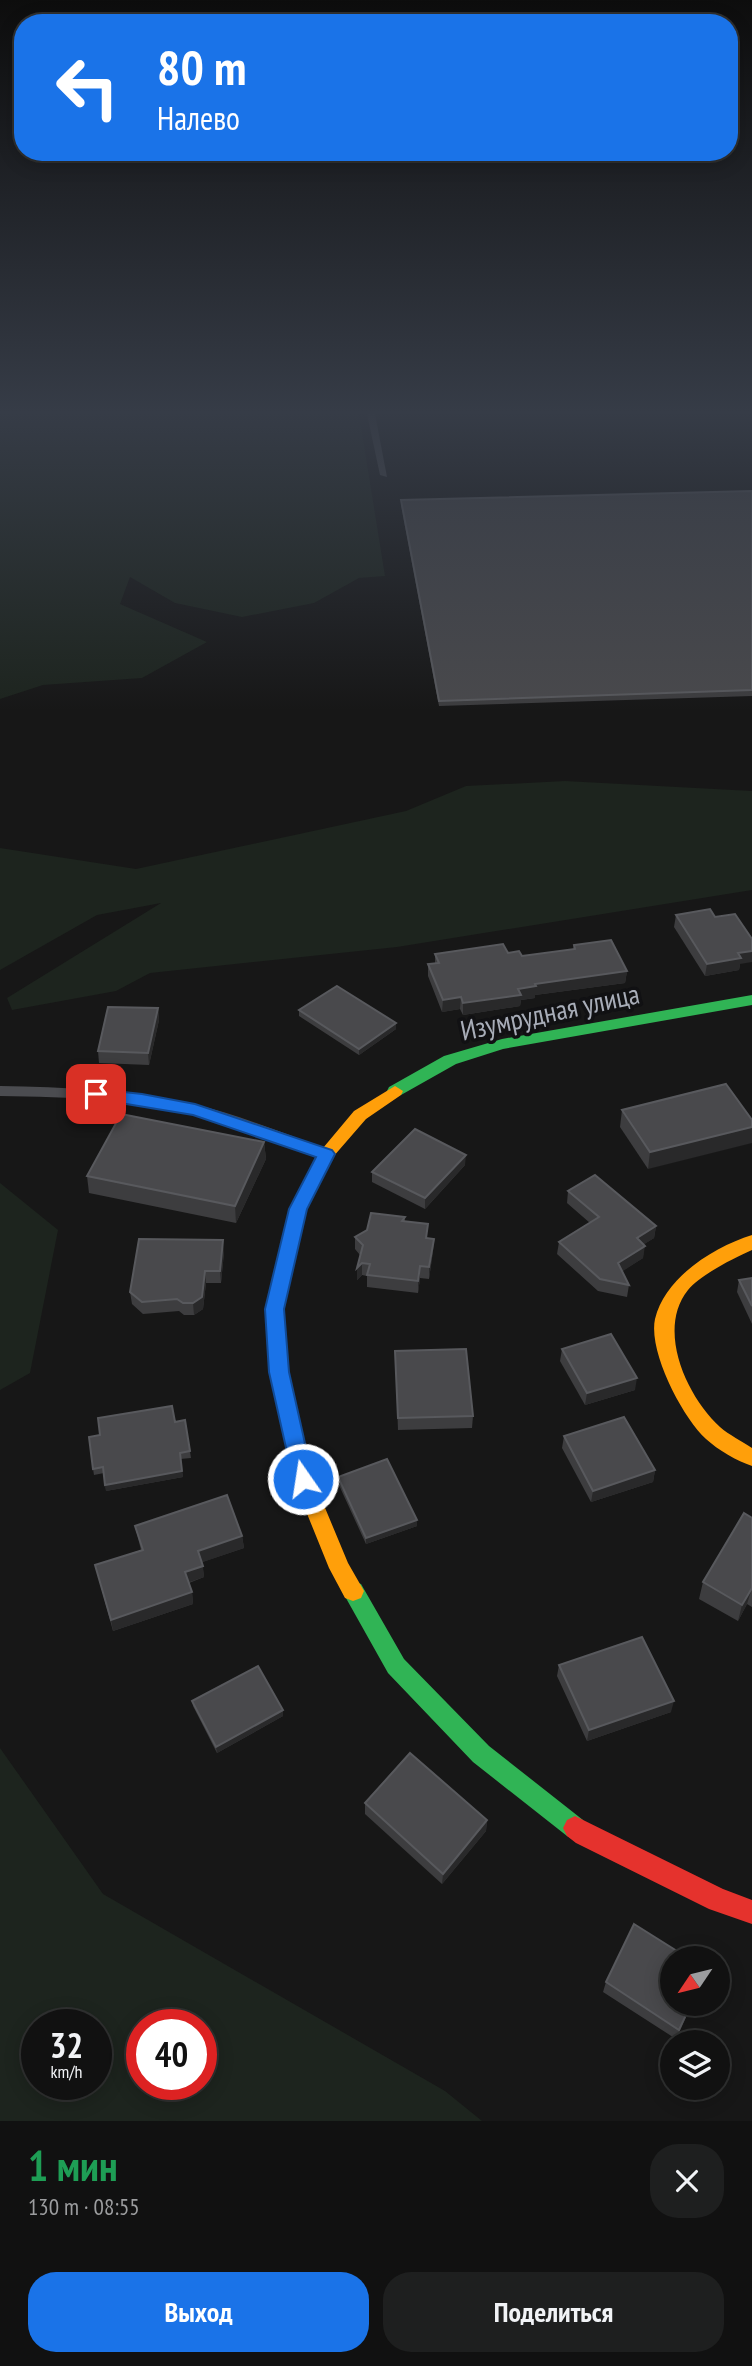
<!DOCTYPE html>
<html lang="ru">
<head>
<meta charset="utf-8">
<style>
	body { margin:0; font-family:"PT Sans Narrow",sans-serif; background:#1e1f1f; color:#f1f3f6; height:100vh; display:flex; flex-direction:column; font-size:26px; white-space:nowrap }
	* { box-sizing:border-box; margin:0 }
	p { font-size:23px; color:#9c9d9f }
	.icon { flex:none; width:38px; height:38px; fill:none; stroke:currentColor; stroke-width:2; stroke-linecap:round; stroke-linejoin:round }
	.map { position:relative; height:2121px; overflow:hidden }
	.details { display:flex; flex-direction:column; background:#111; flex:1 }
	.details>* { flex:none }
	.banner { position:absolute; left:14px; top:14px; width:724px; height:147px; border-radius:28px; box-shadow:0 4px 18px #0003,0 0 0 2px #303131; background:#1a73e8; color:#fff; overflow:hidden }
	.needle { width:46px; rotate:235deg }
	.controls { position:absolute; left:660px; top:1946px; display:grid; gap:14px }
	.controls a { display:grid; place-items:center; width:70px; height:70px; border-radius:50%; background:#111; box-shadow:0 4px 18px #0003,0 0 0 2px #303131; font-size:35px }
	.speed { position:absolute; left:21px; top:2009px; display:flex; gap:14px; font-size:35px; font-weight:700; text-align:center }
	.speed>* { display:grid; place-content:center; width:91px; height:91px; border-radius:50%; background:#111; box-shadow:0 4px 18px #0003,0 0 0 2px #303131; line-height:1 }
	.speed small { font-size:18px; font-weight:400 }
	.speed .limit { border:10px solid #d22; background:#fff; color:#111 }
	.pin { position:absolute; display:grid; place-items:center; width:60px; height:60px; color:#fff; margin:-30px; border-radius:14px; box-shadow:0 4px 10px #0006 }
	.me { position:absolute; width:77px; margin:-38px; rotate:347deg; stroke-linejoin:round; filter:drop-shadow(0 0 5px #0008) }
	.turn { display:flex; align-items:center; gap:24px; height:147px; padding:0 28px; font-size:32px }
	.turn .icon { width:91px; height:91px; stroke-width:2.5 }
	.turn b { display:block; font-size:49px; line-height:60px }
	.round { display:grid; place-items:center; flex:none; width:74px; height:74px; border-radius:28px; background:#1e1f1f }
	.headline { display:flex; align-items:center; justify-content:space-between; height:119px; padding:0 28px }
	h1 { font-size:42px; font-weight:800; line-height:52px; color:#1e9e55 }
	.button { display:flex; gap:14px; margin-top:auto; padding:14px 28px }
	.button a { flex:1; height:80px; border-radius:28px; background:#1a73e8; color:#fff; font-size:28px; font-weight:800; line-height:80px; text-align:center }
	.button a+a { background:#1e1f1f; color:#f1f3f6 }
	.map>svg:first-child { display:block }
	.green { fill:#1d241e; fill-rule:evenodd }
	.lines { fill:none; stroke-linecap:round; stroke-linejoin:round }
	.lane { fill:#4b4c50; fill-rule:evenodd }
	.fast { fill:#30b455; fill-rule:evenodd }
	.slow { fill:#ff9f0a; fill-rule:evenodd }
	.jam { fill:#e5322d; fill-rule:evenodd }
	.wall { fill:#3d3d3f }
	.shaded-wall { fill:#29292a }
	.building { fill:#49494c; stroke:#58595d; stroke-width:2 }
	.route { fill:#1a73e8; stroke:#114b97; stroke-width:2 }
	.labels { text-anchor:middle; stroke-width:7; stroke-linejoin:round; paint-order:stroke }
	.near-street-label { font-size:28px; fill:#a8adb8; stroke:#111113 }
</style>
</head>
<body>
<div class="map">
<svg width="752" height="2121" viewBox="0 0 752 2121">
	<rect width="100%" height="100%" fill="#171717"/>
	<g class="green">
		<path d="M 0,414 L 359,414 L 385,576 L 359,578 L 314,603 L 242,617 L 175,603 L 130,577 L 120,604 L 207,642 L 142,678 L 43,685 L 0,699 Z"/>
		<path d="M 565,781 L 752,791 L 752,890 L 397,947 L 150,973 L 116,991 L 12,1010 L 7,998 L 161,903 L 97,915 L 0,970 L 0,848 L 136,869 L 406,811 L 466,786 Z"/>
		<path d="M 0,1183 L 58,1230 L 30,1373 L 0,1390 Z"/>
		<path d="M 0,1748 L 103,1894 L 445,2091 L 482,2121 L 0,2121 ZM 37,2025 L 96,2025 L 96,2084 L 37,2084 ZM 142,2025 L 201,2025 L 201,2084 L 142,2084 Z"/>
	</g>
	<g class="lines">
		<g class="lane">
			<path d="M 367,414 L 375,414 L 387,477 L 380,475 Z"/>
			<path d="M 0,1086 C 64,1087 129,1090 193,1104 C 240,1115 285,1134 330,1150 L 332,1154 L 330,1158 L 325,1159 C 285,1148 248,1129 208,1118 C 141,1099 70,1097 0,1096 Z"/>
		</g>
		<g class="fast">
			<path d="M 752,995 L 752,1005 L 503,1049 L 456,1064 L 401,1095 L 395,1096 L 387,1091 L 389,1087 L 444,1056 L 502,1039 Z"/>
			<path d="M 353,1581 L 361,1584 L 404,1659 L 489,1746 L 583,1820 L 587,1828 L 583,1836 L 575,1840 L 567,1836 L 473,1762 L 388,1673 L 342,1591 L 345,1584 Z"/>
		</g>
		<g class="slow">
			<path d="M 395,1086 L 403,1091 L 401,1095 L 366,1119 L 333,1157 L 307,1209 L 284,1309 L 289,1372 L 313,1479 L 348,1563 L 364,1591 L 361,1598 L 353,1601 L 345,1598 L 329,1568 L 293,1479 L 269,1372 L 266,1309 L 289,1209 L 318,1154 L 354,1111 Z"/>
			<path d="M 752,1235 L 752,1250 C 734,1258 700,1275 688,1290 C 656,1330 687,1397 720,1427 C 729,1435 742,1441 752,1448 L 752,1466 C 737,1461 718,1450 706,1439 C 683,1418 648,1352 655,1319 C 665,1277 714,1247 752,1235 Z"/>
		</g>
		<path class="jam" d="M 575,1816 L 723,1889 L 752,1900 L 752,1924 L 709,1909 L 576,1843 L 567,1836 L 563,1828 L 567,1820 Z"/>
	</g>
	<g class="wall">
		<path d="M 752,491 L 752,696 L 439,706 L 401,505 L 401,500 Z"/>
		<path d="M 676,915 L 715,917 L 740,964 L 739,970 L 705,976 L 674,927 Z"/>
		<path d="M 574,945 L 627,971 L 625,983 L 535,995 L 535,998 L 521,1000 L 520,1006 L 463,1015 L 460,1009 L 442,1012 L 428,976 L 428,964 L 435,963 L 435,954 L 508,953 L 522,956 L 573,949 Z"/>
		<path d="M 158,1008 L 159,1020 L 149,1065 L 99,1063 L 98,1051 Z"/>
		<path d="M 299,1010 L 396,1023 L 396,1029 L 359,1055 L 299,1016 Z"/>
		<path d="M 726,1084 L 648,1169 L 620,1127 L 622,1110 Z"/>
		<path d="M 264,1142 L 266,1159 L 236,1223 L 89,1193 L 87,1176 Z"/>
		<path d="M 465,1165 L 425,1209 L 372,1182 L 372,1172 Z"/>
		<path d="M 568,1191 L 656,1226 L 654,1238 L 644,1244 L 643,1258 L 622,1271 L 629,1285 L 627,1297 L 598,1291 L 557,1254 L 559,1242 L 590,1223 L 567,1203 Z"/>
		<path d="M 405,1217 L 405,1222 L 428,1238 L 434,1239 L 433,1251 L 429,1279 L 420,1278 L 418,1293 L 367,1287 L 367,1276 L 362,1275 L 357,1280 L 360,1255 L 355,1249 L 355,1237 Z"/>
		<path d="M 224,1252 L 221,1283 L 206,1283 L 203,1309 L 194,1315 L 184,1315 L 179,1311 L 143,1314 L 132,1304 L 130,1292 Z"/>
		<path d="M 752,1278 L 752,1324 L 737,1292 L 739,1280 Z"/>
		<path d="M 562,1349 L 635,1390 L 585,1405 L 560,1361 Z"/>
		<path d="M 395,1351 L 473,1416 L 472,1428 L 398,1430 Z"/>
		<path d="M 185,1420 L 191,1458 L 180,1459 L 183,1477 L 106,1491 L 104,1473 L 94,1475 L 93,1469 L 100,1435 Z"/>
		<path d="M 564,1436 L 655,1470 L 653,1482 L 591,1502 L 562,1448 Z"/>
		<path d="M 338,1477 L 417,1526 L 366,1544 L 338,1483 Z"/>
		<path d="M 752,1518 L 752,1607 L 747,1604 L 738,1621 L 699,1599 L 703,1582 Z"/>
		<path d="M 135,1526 L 242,1536 L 244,1548 L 202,1562 L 204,1577 L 189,1583 L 192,1592 L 193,1604 L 113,1631 L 95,1565 L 141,1550 Z"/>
		<path d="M 559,1665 L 671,1712 L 587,1741 L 557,1676 Z"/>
		<path d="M 192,1701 L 283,1710 L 283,1716 L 217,1753 L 193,1706 Z"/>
		<path d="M 365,1803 L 487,1820 L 486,1831 L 442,1884 L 365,1814 Z"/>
		<path d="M 606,1982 L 692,2004 L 676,2039 L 603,1992 Z"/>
	</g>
	<g class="shaded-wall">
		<path d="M 752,951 L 752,962 L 740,964 L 739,970 L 705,976 L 707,964 L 738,953 Z"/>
		<path d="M 627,971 L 625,983 L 535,995 L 535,998 L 521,1000 L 520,1006 L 463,1015 L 463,1003 L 535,984 Z"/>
		<path d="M 461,997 L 460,1009 L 442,1012 L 443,1000 Z"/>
		<path d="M 158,1008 L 159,1020 L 149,1065 L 148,1053 Z"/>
		<path d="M 396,1023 L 396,1029 L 359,1055 L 359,1049 Z"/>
		<path d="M 752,1127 L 752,1143 L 648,1169 L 650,1152 Z"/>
		<path d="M 264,1142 L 266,1159 L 236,1223 L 235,1206 Z"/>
		<path d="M 466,1155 L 465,1165 L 425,1209 L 425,1198 Z"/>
		<path d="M 656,1226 L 654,1238 L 635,1250 L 637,1238 Z"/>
		<path d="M 434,1239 L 433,1251 L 429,1279 L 429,1267 Z"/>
		<path d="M 223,1240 L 224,1252 L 221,1283 L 220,1271 Z"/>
		<path d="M 645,1246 L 643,1258 L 617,1275 L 618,1263 Z"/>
		<path d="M 362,1263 L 362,1275 L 357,1280 L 357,1268 Z"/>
		<path d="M 420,1266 L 420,1278 L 418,1293 L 418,1281 Z"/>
		<path d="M 205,1271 L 206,1283 L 203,1309 L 194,1315 L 193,1303 Z"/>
		<path d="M 637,1378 L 635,1390 L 585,1405 L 587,1393 Z"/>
		<path d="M 655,1470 L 653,1482 L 591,1502 L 593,1491 Z"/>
		<path d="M 182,1471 L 183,1477 L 106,1491 L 105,1485 Z"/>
		<path d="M 417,1520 L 417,1526 L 366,1544 L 366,1538 Z"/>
		<path d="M 242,1536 L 244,1548 L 200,1563 L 198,1551 Z"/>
		<path d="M 203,1566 L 204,1577 L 187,1583 L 185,1572 Z"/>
		<path d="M 752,1588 L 747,1604 L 738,1621 L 742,1605 Z"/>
		<path d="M 192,1592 L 193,1604 L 113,1631 L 111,1620 Z"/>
		<path d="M 674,1701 L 671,1712 L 587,1741 L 589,1730 Z"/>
		<path d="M 283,1710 L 283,1716 L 217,1753 L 216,1747 Z"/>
		<path d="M 487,1820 L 486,1831 L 442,1884 L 443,1874 Z"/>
	</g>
	<g class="building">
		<path d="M 752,491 L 752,690 L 439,701 L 401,500 Z"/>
		<path d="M 710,909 L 715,917 L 735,914 L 752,939 L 752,951 L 738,953 L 741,958 L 707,964 L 676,915 Z"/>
		<path d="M 611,940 L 627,971 L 535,984 L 536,986 L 518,989 L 521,995 L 463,1003 L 461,997 L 443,1000 L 428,964 L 439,963 L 435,954 L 503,944 L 508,953 L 519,951 L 522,956 L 575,949 L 574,945 Z"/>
		<path d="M 337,986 L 396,1023 L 359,1049 L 299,1010 Z"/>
		<path d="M 108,1007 L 158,1008 L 148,1053 L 98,1051 Z"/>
		<path d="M 726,1084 L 752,1120 L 752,1127 L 650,1152 L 622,1110 Z"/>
		<path d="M 121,1114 L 264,1142 L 235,1206 L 87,1176 Z"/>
		<path d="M 415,1129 L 466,1155 L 425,1198 L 372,1172 Z"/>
		<path d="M 595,1175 L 656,1226 L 637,1238 L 645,1246 L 618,1263 L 629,1285 L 600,1279 L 559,1242 L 599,1217 L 568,1191 Z"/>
		<path d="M 371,1213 L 405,1217 L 402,1221 L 428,1224 L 426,1238 L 434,1239 L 429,1267 L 420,1266 L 418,1281 L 367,1275 L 370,1264 L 362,1263 L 357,1268 L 363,1245 L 355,1237 L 367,1230 Z"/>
		<path d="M 139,1239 L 223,1240 L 220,1271 L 205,1271 L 202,1297 L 193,1303 L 183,1303 L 177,1299 L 142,1302 L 130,1292 Z"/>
		<path d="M 752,1278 L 752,1306 L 739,1280 Z"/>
		<path d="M 611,1334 L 637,1378 L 587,1393 L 562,1349 Z"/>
		<path d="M 466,1349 L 473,1416 L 398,1418 L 395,1351 Z"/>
		<path d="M 172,1406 L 175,1422 L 185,1420 L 190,1451 L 180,1453 L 182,1471 L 105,1485 L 103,1467 L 93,1469 L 89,1437 L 100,1435 L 98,1418 Z"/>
		<path d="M 624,1417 L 655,1470 L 593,1491 L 564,1436 Z"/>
		<path d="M 387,1459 L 417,1520 L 366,1538 L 338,1477 Z"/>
		<path d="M 227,1495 L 242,1536 L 198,1551 L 203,1566 L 185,1572 L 192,1592 L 111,1620 L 95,1565 L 143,1550 L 135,1526 Z"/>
		<path d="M 744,1513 L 752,1518 L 752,1588 L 742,1605 L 703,1582 Z"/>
		<path d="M 642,1637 L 674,1701 L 589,1730 L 559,1665 Z"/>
		<path d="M 258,1666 L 283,1710 L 216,1747 L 192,1701 Z"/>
		<path d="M 410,1753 L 487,1820 L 443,1874 L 365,1803 Z"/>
		<path d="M 634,1924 L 688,1958 L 672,1958 L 672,2004 L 691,2004 L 679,2030 L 606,1982 Z"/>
	</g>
	<linearGradient id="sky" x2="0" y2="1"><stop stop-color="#0d0d0d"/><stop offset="0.58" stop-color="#363c47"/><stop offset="1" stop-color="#363c47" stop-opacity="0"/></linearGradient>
	<rect width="752" height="711" fill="url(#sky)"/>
	<path class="route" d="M 96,1089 L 142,1094 L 195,1104 L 332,1150 L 335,1154 L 307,1209 L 284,1309 L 289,1372 L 313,1479 L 310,1485 L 303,1488 L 296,1485 L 293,1479 L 269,1372 L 265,1309 L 289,1209 L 316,1157 L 193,1115 L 90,1098 L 88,1094 L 90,1091 Z"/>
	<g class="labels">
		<g class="near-street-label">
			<text transform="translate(550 1012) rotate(-12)" y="10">Изумрудная улица</text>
		</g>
	</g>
</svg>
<div class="controls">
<a><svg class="needle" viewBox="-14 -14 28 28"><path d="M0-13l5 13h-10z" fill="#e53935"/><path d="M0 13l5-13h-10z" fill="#9c9d9f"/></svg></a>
<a><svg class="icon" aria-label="layers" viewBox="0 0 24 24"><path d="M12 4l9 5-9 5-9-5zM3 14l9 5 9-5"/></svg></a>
</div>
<div class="speed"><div>32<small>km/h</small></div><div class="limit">40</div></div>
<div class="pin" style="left:96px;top:1094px;background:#d93025"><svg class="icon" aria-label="arrive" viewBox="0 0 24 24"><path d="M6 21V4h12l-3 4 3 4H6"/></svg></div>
<svg class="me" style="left:303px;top:1479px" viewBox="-20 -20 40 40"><circle r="17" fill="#1a73e8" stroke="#fff" stroke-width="3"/><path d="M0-11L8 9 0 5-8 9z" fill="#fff"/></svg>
<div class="banner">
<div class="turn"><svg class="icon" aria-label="left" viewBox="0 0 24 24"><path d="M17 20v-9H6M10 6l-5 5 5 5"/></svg><div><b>80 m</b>Налево</div></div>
</div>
</div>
<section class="details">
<div class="headline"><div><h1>1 мин</h1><p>130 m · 08:55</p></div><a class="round"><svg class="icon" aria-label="close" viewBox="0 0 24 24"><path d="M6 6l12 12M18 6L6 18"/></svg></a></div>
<div class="button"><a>Выход</a><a>Поделиться</a></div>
</section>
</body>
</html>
